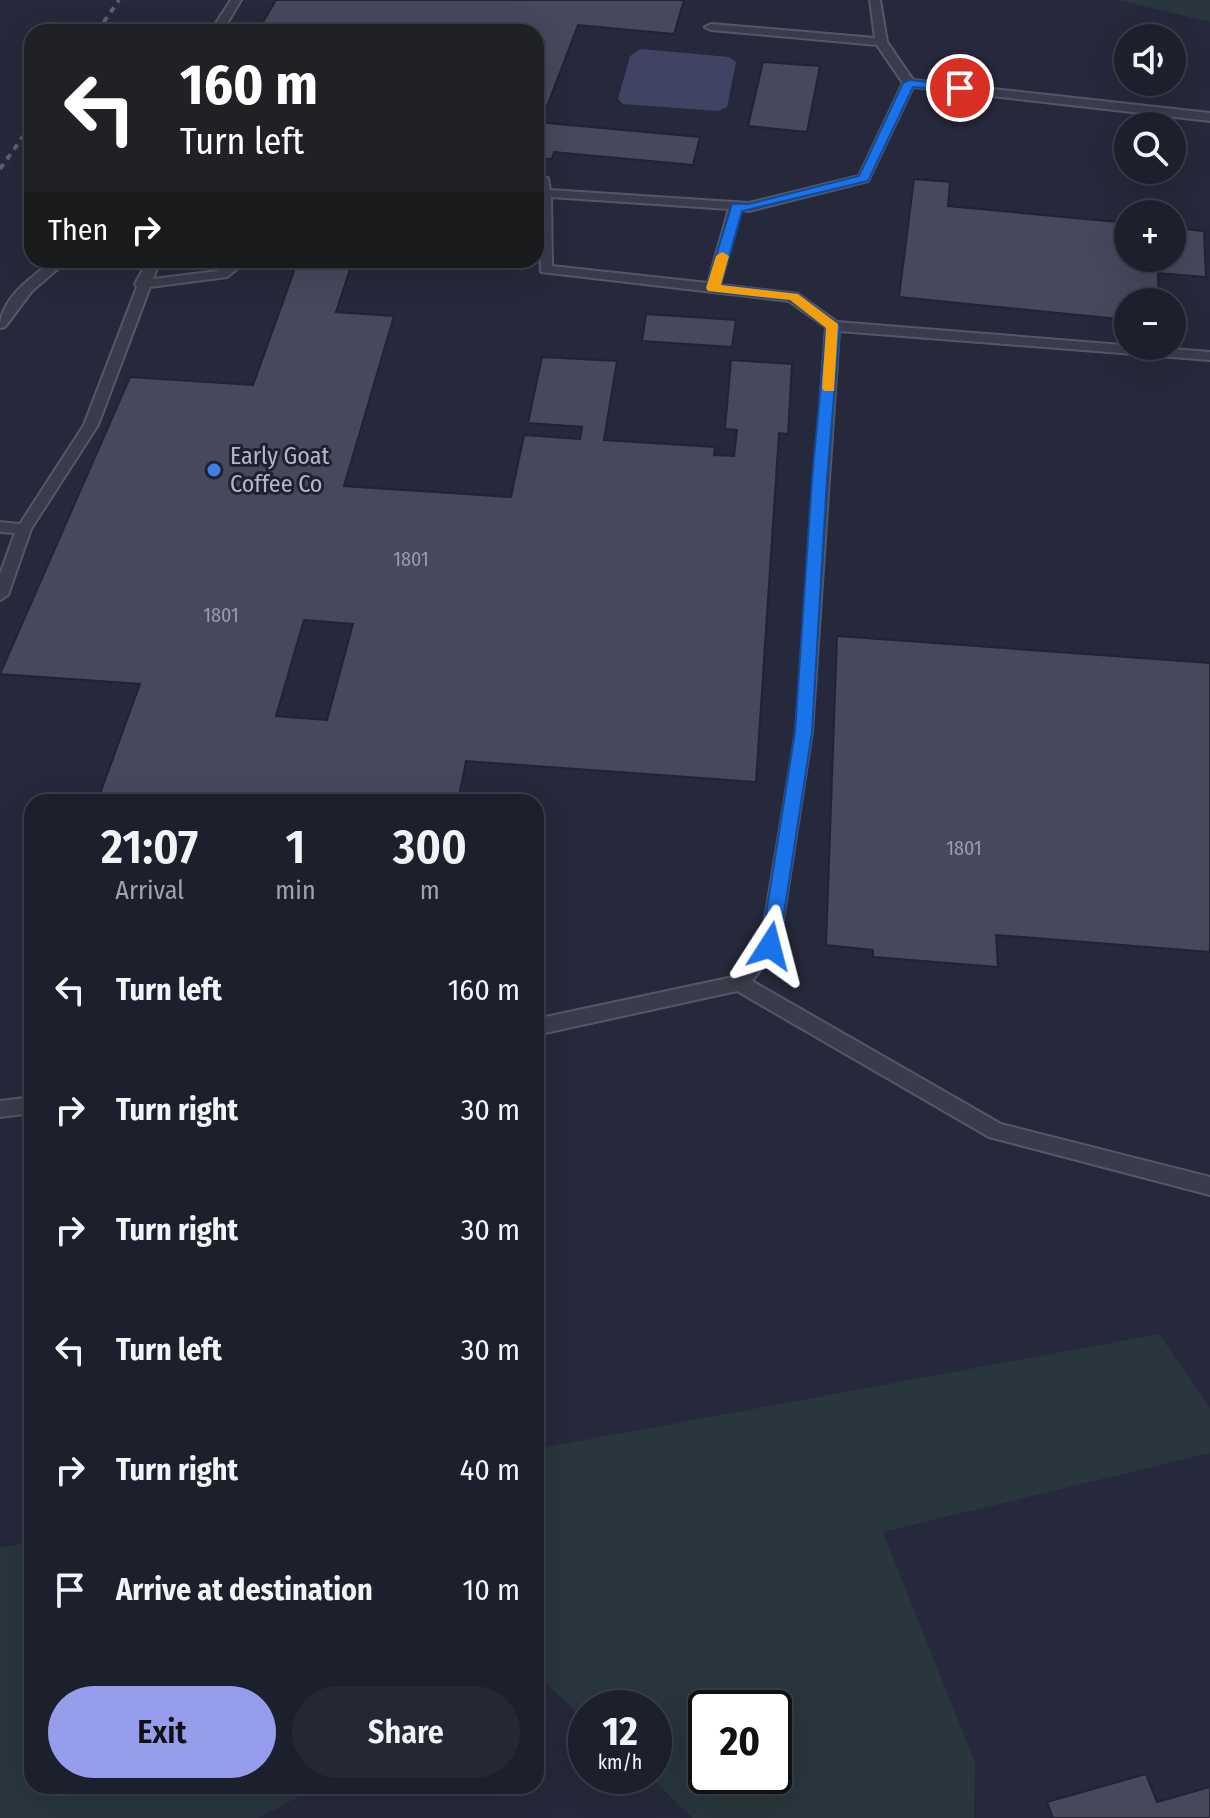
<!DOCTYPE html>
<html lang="en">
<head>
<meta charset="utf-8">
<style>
	body { margin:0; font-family:"Fira Sans Condensed",sans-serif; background:#252734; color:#f1f3f6; height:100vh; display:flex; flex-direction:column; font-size:30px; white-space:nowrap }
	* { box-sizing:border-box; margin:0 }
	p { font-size:26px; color:#a0a2a9 }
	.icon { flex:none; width:44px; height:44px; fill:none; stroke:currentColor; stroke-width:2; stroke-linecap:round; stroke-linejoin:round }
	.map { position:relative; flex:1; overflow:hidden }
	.side { position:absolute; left:24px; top:794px; width:520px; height:1000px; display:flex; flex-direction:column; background:#1c1f2c; border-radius:24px; box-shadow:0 8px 32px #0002,0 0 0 2px #3a3d48 }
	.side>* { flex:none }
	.top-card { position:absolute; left:24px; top:24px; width:520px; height:244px; border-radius:24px; box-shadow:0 8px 32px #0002,0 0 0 2px #3a3d48; background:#202124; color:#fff; overflow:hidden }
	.tools { position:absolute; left:1114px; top:24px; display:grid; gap:16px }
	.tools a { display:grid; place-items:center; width:72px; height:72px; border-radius:50%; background:#1c1f2c; box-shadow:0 8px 32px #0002,0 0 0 2px #3a3d48; font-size:40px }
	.speed { position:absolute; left:568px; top:1690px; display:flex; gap:16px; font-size:40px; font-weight:700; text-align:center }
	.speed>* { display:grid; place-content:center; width:104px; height:104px; border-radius:50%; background:#1c1f2c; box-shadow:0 8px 32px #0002,0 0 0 2px #3a3d48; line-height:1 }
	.speed small { font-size:20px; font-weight:400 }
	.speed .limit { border:4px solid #111; border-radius:12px; background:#fff; color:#111 }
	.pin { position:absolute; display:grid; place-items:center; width:68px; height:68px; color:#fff; margin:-34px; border:4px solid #fff; border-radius:50%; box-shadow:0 2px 8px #0007 }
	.me { position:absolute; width:88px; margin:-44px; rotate:9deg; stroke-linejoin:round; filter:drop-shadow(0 0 6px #0008) }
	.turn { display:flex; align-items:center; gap:28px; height:168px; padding:0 24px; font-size:36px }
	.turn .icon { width:104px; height:104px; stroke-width:2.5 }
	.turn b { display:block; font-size:56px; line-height:68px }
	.then { display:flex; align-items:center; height:76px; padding:0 24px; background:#0003; gap:16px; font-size:30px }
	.eta { display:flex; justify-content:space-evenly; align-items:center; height:136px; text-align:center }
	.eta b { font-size:48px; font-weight:600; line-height:56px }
	.cta { display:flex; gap:16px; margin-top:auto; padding:16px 24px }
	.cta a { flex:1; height:92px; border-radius:48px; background:#959dec; color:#111; font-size:32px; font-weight:600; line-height:92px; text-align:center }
	.cta a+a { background:#252734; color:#f1f3f6 }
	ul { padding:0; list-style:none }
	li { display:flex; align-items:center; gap:24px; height:120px; padding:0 24px }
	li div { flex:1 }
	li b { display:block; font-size:30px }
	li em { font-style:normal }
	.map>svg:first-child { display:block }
	.green { fill:#29363d; fill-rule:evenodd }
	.water { fill:#3f4464 }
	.building { fill:#46485c; stroke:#212332; stroke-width:2; fill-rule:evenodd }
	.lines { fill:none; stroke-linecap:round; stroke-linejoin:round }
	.service-casing { stroke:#555766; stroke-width:4 }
	.service { fill:#3a3c4b; fill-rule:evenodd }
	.rail { stroke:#5c5f72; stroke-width:4; stroke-dasharray:6 6; stroke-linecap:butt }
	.route { fill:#1a73e8; stroke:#114b97; stroke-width:2 }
	.slow { fill:#f59e0b }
	.shop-dot { fill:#3f7fe0; stroke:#1f2130; stroke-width:3 }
	.labels { text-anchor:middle; stroke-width:6; stroke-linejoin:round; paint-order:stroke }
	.number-label { font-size:20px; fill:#9a9bac }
	.poi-label { font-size:24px; fill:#b6b7c6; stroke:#1f2130; text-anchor:start }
</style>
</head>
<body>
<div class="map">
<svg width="1210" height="1818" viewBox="0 0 1210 1818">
	<rect width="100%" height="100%" fill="#26293b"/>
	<g class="green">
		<path d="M 1118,0 L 1210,0 L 1210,22 Z"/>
		<path d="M 1159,1334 L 1210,1408 L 1210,1453 L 883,1532 L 975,1762 L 974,1818 L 693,1818 L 649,1776 L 654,1776 L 654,1708 L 586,1708 L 586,1720 L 536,1675 L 536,1449 ZM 706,1708 L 774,1708 L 774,1776 L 706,1776 Z"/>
		<path d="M 32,1542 L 32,1786 L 319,1786 L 258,1818 L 0,1818 L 0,1548 Z"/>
	</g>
	<path class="water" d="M 641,49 L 729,57 L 736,62 L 727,107 L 718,111 L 623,104 L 618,99 L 630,56 Z"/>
	<g class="building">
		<path d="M 276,0 L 684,0 L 674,34 L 578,25 L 543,117 L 536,117 L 536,32 L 257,32 Z"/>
		<path d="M 763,62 L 820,66 L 807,132 L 748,126 Z"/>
		<path d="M 536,122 L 700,137 L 693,165 L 554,152 L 552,159 L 536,158 Z"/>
		<path d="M 914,179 L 950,182 L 948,206 L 1128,223 L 1128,258 L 1172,258 L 1172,228 L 1204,231 L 1206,277 L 1158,273 L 1159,302 L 1128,302 L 1128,320 L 899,297 Z"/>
		<path d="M 298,260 L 353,260 L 336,312 L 394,316 L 344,486 L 511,497 L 524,435 L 580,439 L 582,427 L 528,423 L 542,357 L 617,361 L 604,440 L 715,447 L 714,455 L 734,456 L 737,430 L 725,429 L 731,360 L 792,364 L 788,434 L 779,433 L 756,782 L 466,761 L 458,802 L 97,802 L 140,684 L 0,674 L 130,377 L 253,385 ZM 304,620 L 353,624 L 327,720 L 276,716 Z"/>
		<path d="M 646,314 L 736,320 L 732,347 L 642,341 Z"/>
		<path d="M 837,636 L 1210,663 L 1210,952 L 996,935 L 998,967 L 873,957 L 873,950 L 826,945 Z"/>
		<path d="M 1146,1774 L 1157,1802 L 1210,1787 L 1210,1818 L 1053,1818 L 1047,1802 Z"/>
	</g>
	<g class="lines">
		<g class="service-casing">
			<g id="service">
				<path d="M 231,0 L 241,0 L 222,32 L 210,32 Z"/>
				<path d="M 870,0 L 880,0 L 887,42 L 913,80 L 1210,113 L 1210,121 L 913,87 L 868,181 L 749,211 L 741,210 L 720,285 L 798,294 L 837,322 L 1210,352 L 1210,360 L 839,331 L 812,732 L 779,946 L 752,981 L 1001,1124 L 1210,1177 L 1210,1195 L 989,1137 L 737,991 L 536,1035 L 536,1019 L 733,977 L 761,943 L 796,732 L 826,327 L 789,301 L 541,272 L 536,175 L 548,178 L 550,190 L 749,203 L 859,176 L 903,83 L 877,45 L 711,30 L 705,27 L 711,24 L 875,38 ZM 551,197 L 729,209 L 708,283 L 552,266 Z"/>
				<path d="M 54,260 L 68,260 L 32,291 L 5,327 L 0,328 C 0,298 32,277 54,260 Z"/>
				<path d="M 148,260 L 160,260 L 153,279 L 218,271 L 233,260 L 248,260 L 227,277 L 150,287 L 98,425 L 31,529 L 8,595 L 0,600 L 0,574 L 15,533 L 0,532 L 0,522 L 20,524 L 84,425 L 137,287 L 135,284 Z"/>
				<path d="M 32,1097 L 32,1113 L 0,1117 L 0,1101 Z"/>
			</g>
		</g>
		<use href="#service" class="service"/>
		<g class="rail">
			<path d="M 97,32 L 119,0"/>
			<path d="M 0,169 L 32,124"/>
		</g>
	</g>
	<path class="route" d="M 909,80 L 960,85 L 966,88 L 960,92 L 913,87 L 868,181 L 742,211 L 721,285 L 798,294 L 840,326 L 827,479 L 812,732 L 779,946 L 777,952 L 764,952 L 761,946 L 795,732 L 812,479 L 826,328 L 790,300 L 713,292 L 706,288 L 732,204 L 749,204 L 859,176 L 903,83 Z"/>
	<path class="slow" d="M 722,252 L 729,256 L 721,285 L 798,294 L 838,324 L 834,391 L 824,391 L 822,388 L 826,328 L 790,300 L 708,291 L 706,288 L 716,256 Z"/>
	<circle class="shop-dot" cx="214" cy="470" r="8"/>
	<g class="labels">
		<g class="number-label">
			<text x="411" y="566">1801</text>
			<text x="221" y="622">1801</text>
			<text x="964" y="855">1801</text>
		</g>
		<g class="poi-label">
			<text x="230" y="464">Early Goat<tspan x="230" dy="28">Coffee Co</tspan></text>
		</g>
	</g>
</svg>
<div class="tools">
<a><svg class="icon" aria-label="sound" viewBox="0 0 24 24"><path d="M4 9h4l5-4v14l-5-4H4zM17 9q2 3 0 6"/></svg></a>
<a><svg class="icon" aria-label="search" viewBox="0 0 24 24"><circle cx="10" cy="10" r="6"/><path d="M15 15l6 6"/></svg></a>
<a>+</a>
<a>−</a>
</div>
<div class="speed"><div>12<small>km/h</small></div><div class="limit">20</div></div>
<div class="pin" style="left:960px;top:88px;background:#d93025"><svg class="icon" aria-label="arrive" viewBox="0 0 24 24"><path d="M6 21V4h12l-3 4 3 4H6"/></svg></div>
<svg class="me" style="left:770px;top:946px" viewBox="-20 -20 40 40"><path d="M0-17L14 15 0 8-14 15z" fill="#1a73e8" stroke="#fff" stroke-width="4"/></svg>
<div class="top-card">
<div class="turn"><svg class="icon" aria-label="left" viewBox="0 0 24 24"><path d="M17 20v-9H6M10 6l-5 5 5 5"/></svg><div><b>160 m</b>Turn left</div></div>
<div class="then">Then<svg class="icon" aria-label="right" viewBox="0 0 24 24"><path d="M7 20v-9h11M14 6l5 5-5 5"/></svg></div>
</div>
<section class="side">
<div class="eta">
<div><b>21:07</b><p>Arrival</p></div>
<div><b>1</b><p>min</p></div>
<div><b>300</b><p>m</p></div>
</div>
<ul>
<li><svg class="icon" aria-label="left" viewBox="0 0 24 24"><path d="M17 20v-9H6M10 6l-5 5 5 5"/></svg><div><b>Turn left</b></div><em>160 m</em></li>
<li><svg class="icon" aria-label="right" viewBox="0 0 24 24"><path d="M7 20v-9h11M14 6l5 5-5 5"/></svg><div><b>Turn right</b></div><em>30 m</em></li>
<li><svg class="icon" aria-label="right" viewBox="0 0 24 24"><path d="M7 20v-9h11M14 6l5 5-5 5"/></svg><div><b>Turn right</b></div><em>30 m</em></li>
<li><svg class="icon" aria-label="left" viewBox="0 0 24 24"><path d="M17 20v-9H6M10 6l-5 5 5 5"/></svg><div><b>Turn left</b></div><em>30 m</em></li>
<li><svg class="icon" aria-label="right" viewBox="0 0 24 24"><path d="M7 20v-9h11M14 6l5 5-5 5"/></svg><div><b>Turn right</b></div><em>40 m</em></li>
<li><svg class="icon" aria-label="arrive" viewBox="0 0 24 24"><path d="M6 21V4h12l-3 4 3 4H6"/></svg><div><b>Arrive at destination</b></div><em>10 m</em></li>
</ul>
<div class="cta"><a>Exit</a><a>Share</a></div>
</section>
</div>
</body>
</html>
